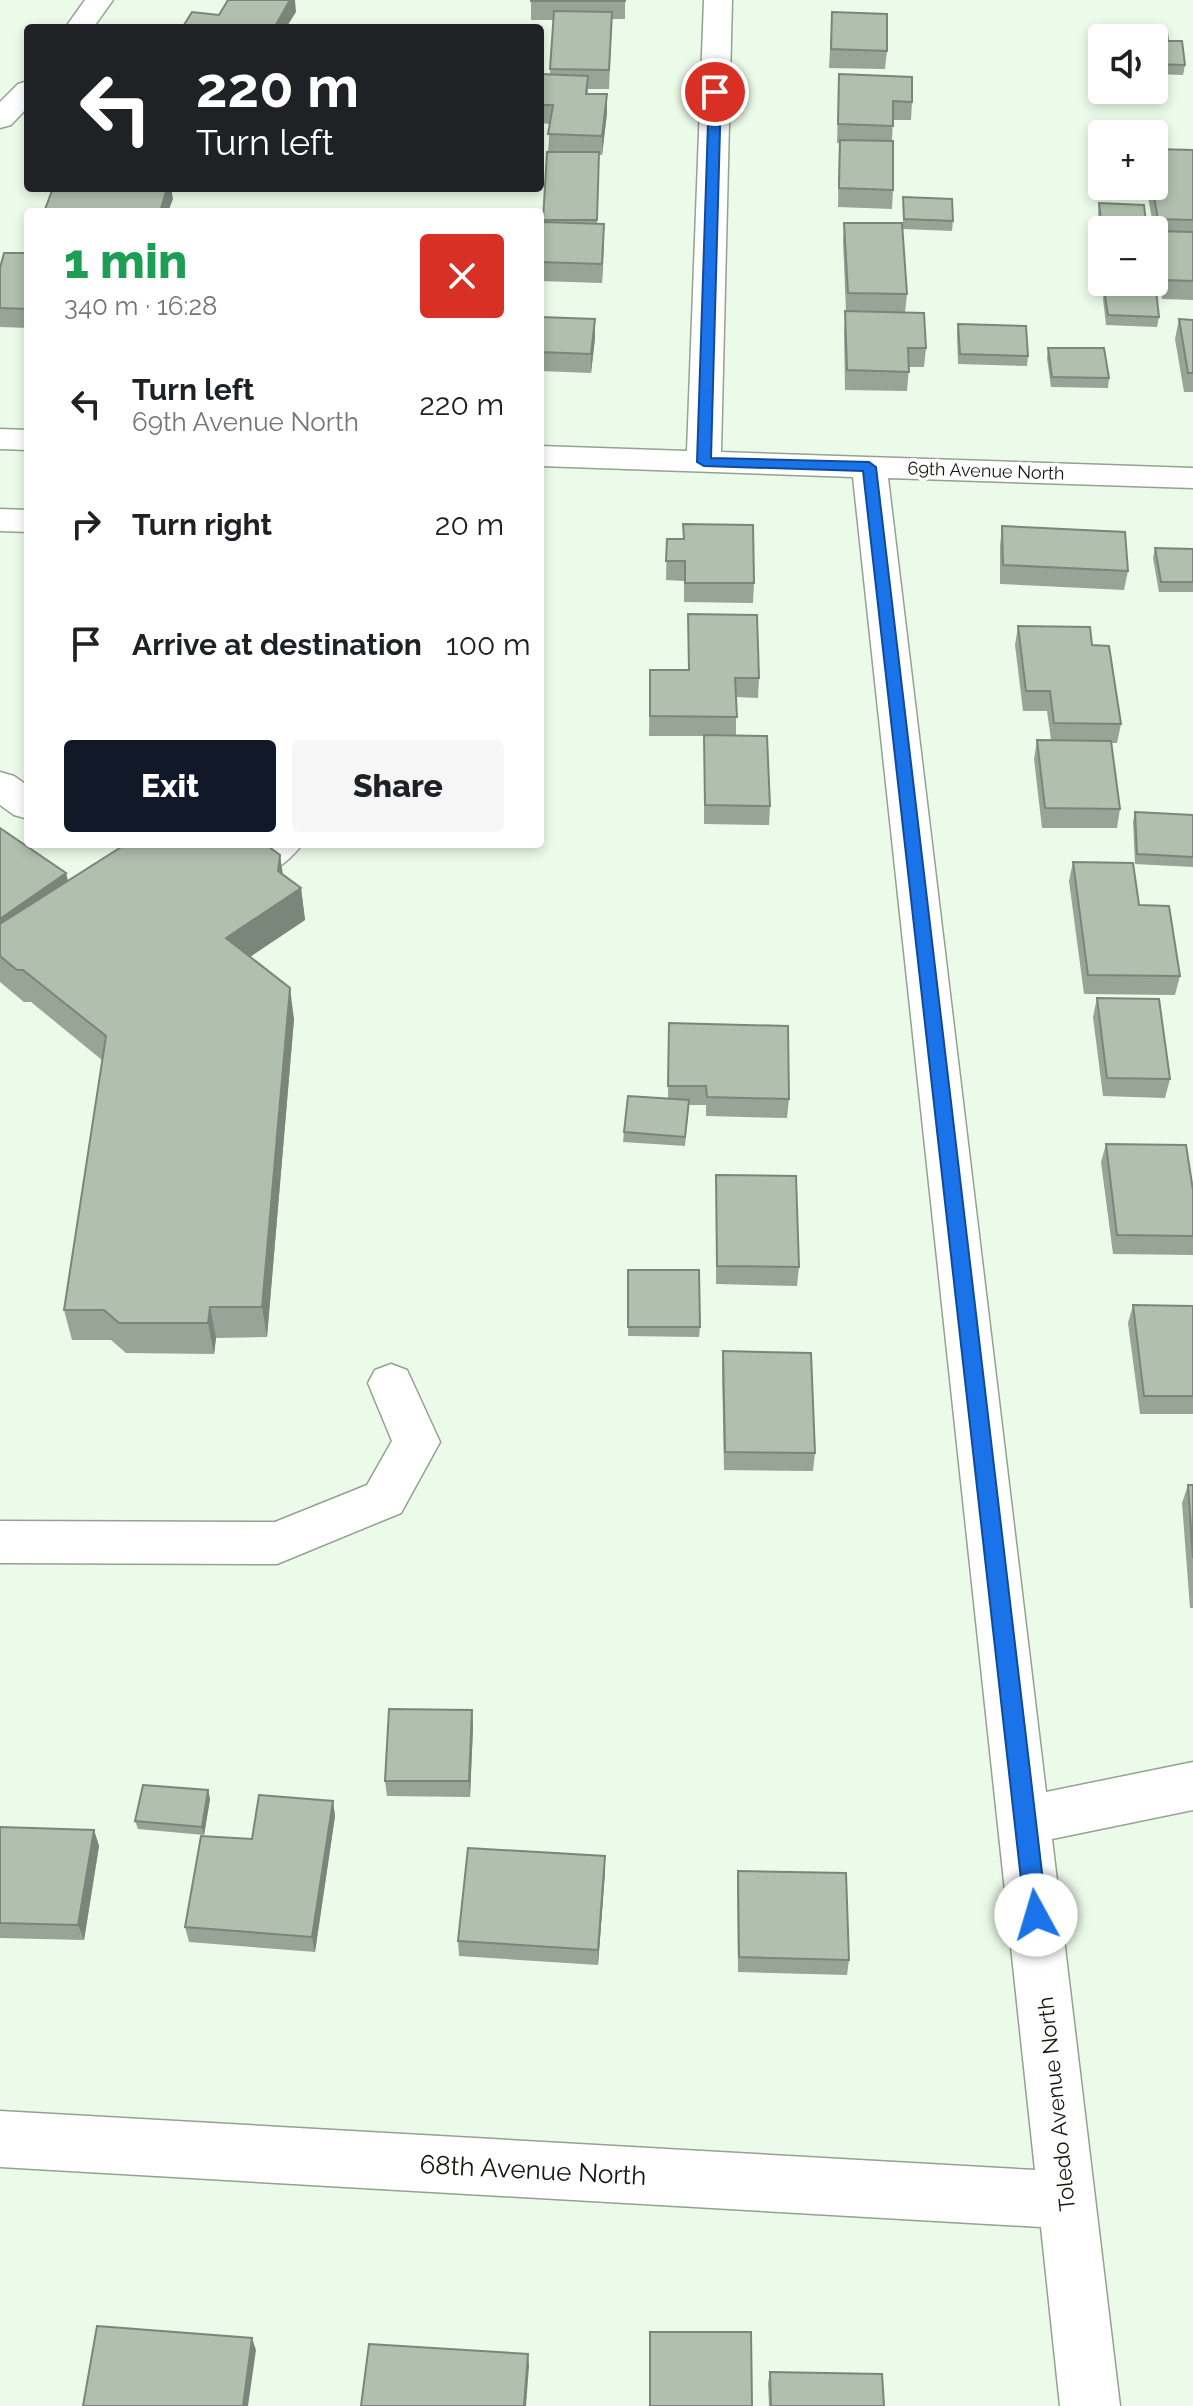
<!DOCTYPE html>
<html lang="en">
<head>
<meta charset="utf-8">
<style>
	body { margin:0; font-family:Raleway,sans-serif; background:#f6f6f6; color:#202124; height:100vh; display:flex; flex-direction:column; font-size:30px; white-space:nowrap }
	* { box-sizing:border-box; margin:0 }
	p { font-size:26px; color:#757577 }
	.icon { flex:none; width:44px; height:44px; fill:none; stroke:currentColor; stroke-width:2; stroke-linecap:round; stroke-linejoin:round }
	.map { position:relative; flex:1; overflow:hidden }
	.details { position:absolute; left:24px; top:208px; width:520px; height:640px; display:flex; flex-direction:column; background:#fff; border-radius:8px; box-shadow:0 4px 12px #0003 }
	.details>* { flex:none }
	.banner { position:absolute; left:24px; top:24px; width:520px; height:168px; border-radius:8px; box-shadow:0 4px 12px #0003; background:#202124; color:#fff; overflow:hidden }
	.tools { position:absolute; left:1088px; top:24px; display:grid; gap:16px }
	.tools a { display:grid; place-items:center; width:80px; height:80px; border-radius:8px; background:#fff; box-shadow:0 4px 12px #0003; font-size:40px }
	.pin { position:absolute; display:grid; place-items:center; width:68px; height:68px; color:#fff; margin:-34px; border:4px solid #fff; border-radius:50%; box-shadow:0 2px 8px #0007 }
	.me { position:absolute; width:88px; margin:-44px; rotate:354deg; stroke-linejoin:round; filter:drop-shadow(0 0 6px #0008) }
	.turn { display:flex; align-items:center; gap:28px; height:168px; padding:0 40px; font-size:36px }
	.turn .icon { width:104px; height:104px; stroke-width:2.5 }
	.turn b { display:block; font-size:56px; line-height:68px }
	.round { display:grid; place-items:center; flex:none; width:84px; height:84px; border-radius:8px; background:#f6f6f6 }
	.summary { display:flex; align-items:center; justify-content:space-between; height:136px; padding:0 40px }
	h1 { font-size:48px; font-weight:800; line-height:60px; color:#1e9e55 }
	.button { display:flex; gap:16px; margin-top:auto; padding:16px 40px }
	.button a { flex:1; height:92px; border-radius:8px; background:#111827; color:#fff; font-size:32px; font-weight:800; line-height:92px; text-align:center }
	.button a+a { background:#f6f6f6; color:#202124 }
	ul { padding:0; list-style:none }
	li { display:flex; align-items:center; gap:24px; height:120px; padding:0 40px }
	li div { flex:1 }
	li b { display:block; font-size:30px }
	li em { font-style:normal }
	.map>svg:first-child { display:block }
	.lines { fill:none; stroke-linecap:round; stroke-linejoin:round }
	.minor-casing { stroke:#93a291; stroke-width:3 }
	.minor { fill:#fff; fill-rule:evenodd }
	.wall { fill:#97a496 }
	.shaded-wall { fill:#7b867a }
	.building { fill:#b0bfae; stroke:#7b867a; stroke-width:2 }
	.route { fill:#1a73e8; stroke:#114b97; stroke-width:2 }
	.labels { text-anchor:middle; stroke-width:7; stroke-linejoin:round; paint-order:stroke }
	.far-street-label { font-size:18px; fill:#131812; stroke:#fff }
	.street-label { font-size:22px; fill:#131812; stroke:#fff }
	.near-street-label { font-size:26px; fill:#131812; stroke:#fff }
</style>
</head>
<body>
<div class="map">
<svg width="1193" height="2406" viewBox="0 0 1193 2406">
	<rect width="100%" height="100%" fill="#ecfbe9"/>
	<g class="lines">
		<g class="minor-casing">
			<g id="minor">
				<path d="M 85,0 L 113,0 L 93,28 L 65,28 Z"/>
				<path d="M 704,0 L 732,0 L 721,452 L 1193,468 L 1193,488 L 888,478 L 1046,1792 L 1193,1762 L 1193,1810 L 1052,1839 L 1120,2406 L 1060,2406 L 1041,2227 L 0,2167 L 0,2111 L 1035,2170 L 853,477 L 540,466 L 540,446 L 687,451 Z"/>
				<path d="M 28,81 L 28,107 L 11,125 L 0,128 L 0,102 L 18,84 Z"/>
				<path d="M 0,429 L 28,430 L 28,450 L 0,449 Z"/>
				<path d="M 0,509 L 28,510 L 28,532 L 0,531 Z"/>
				<path d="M 0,772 L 14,776 L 28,786 L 28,819 L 14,815 L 0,805 Z"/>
				<path d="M 253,844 L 302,844 C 288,866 240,896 215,889 L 209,879 L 215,869 Z"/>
				<path d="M 391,1364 L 407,1370 L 440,1442 L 401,1513 L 277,1564 L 0,1563 L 0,1521 L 275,1522 L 367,1485 L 392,1441 L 368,1383 L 375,1370 Z"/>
			</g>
		</g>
		<use href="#minor" class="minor"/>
	</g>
	<g class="wall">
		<path d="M 531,1 L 625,1 L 625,19 L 612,19 L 609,89 L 588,89 L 588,94 L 607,94 L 607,113 L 602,155 L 599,155 L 597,224 L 604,224 L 602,283 L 540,281 L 540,238 L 543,222 L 550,124 L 540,123 L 540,74 L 550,75 L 553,20 L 531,20 Z"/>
		<path d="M 832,12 L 887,51 L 885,69 L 829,68 Z"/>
		<path d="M 1139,31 L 1168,41 L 1185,65 L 1183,75 L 1154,74 L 1154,38 L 1138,38 Z"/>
		<path d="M 839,74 L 912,102 L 911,120 L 893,120 L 892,141 L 893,190 L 892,209 L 838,207 L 839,143 L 837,143 Z"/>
		<path d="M 1193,150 L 1193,300 L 1162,299 L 1161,288 L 1129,287 L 1129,282 L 1154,282 L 1154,230 L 1146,186 L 1154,186 Z"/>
		<path d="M 903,197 L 953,221 L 952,231 L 903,229 Z"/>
		<path d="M 1099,203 L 1146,223 L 1145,230 L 1102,230 L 1102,231 L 1100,231 L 1098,213 Z"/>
		<path d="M 844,223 L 907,294 L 905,313 L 926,348 L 924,367 L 909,367 L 907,391 L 845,390 L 844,330 L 846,311 L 843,241 Z"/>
		<path d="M 28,253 L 28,328 L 0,327 L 0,268 Z"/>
		<path d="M 1104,289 L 1159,317 L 1157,327 L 1106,325 L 1103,299 Z"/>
		<path d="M 540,317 L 595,338 L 591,373 L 540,371 Z"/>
		<path d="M 1179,319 L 1193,320 L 1193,392 L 1184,392 L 1175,339 Z"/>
		<path d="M 958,324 L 1028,356 L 1027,366 L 958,364 L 957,334 Z"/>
		<path d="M 1048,348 L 1109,378 L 1108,388 L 1051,387 L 1047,358 Z"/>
		<path d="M 683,524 L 754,583 L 753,603 L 684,602 L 684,581 L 666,580 L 667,539 L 683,539 Z"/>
		<path d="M 1002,526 L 1128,571 L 1124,590 L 1000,584 L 1000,546 Z"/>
		<path d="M 1155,548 L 1193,549 L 1193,592 L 1159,592 L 1153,558 Z"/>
		<path d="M 688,614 L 759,678 L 758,698 L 736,697 L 736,736 L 770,806 L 769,825 L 704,824 L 704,736 L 649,736 L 650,670 L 688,670 Z"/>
		<path d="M 1018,626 L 1092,645 L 1121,724 L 1117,743 L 1111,743 L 1120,809 L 1117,828 L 1042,828 L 1034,759 L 1037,740 L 1051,740 L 1047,711 L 1023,711 L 1015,645 Z"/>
		<path d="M 1135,812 L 1193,815 L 1193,867 L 1135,864 L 1133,822 Z"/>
		<path d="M 0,828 L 66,873 L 68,881 L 280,855 L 283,874 L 301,888 L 305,920 L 250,957 L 294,1019 L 267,1337 L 216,1338 L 214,1354 L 126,1353 L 111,1340 L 72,1340 L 64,1310 L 102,1060 L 31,1002 L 24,1002 L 0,982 Z"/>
		<path d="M 1073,862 L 1139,905 L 1180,976 L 1175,995 L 1084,994 L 1069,881 Z"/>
		<path d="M 1097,998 L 1170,1079 L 1165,1098 L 1103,1096 L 1093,1017 Z"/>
		<path d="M 669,1023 L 789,1099 L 787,1118 L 706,1116 L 706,1105 L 689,1105 L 685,1146 L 623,1142 L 624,1132 L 668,1099 Z"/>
		<path d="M 1106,1144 L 1193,1190 L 1193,1255 L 1113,1254 L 1101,1162 Z"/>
		<path d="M 716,1175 L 799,1267 L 797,1286 L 716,1284 Z"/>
		<path d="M 628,1270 L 700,1327 L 699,1337 L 628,1336 Z"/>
		<path d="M 1133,1305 L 1193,1306 L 1193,1414 L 1140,1414 L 1128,1323 Z"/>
		<path d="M 723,1351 L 815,1453 L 813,1471 L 724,1470 L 722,1369 Z"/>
		<path d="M 1188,1485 L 1193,1485 L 1193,1608 L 1190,1608 L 1182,1503 Z"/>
		<path d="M 472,1710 L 473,1727 L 470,1797 L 387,1796 L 385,1781 Z"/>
		<path d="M 208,1790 L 210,1799 L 204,1835 L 138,1829 L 135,1821 Z"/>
		<path d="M 333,1801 L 335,1816 L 315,1952 L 189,1942 L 185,1927 Z"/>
		<path d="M 0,1827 L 94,1830 L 99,1846 L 84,1940 L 0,1938 Z"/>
		<path d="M 605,1856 L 605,1872 L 598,1965 L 459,1956 L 458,1941 Z"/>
		<path d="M 738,1871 L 849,1960 L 847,1975 L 738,1972 L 737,1886 Z"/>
		<path d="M 770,2372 L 884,2406 L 769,2406 L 768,2383 Z"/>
	</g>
	<g class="shaded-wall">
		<path d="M 290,0 L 295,0 L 296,12 L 286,28 L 274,28 Z"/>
		<path d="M 607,94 L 607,113 L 602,155 L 602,136 Z"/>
		<path d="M 167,188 L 171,188 L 173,199 L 168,212 L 160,212 Z"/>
		<path d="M 604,224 L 604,243 L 602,283 L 602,264 Z"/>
		<path d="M 595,319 L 595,338 L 591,373 L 591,354 Z"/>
		<path d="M 280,855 L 284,887 L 301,888 L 305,920 L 230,970 L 226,938 L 278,871 Z"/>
		<path d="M 66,873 L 73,905 L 0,956 L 0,919 Z"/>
		<path d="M 290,988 L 294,1019 L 267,1337 L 262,1307 Z"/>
		<path d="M 210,1307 L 216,1338 L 214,1354 L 208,1323 Z"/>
		<path d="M 472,1710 L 473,1727 L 470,1797 L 469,1781 Z"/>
		<path d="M 208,1790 L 210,1799 L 204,1835 L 202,1827 Z"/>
		<path d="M 333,1801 L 335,1816 L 315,1952 L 312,1937 Z"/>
		<path d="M 94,1830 L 99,1846 L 84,1940 L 78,1925 Z"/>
		<path d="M 605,1856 L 605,1872 L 598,1965 L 598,1950 Z"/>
		<path d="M 252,2338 L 256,2350 L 248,2406 L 243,2406 Z"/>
		<path d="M 528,2354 L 529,2366 L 526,2406 L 524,2406 Z"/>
	</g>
	<g class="building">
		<path d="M 228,0 L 290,0 L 274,28 L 182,28 L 192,12 L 219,15 Z"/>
		<rect x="531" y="0" width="94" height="1"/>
		<path d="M 554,11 L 612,12 L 609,70 L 550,69 Z"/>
		<path d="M 832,12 L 887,14 L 887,51 L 831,49 Z"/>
		<path d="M 1139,31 L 1167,32 L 1168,41 L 1182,41 L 1185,65 L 1154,64 L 1154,38 L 1140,38 Z"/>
		<path d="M 540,74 L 588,76 L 586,94 L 607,94 L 602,136 L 548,134 L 553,105 L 540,105 Z"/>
		<path d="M 839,74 L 912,77 L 912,102 L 893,101 L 893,126 L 838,124 Z"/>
		<path d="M 840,140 L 893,141 L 893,190 L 839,188 Z"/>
		<path d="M 1154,149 L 1193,150 L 1193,220 L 1158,219 L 1152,186 L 1154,186 Z"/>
		<path d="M 547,152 L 599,152 L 597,220 L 543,220 Z"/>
		<path d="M 53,188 L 167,188 L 160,212 L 44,212 Z"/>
		<path d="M 903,197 L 952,199 L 953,221 L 904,219 Z"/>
		<path d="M 1099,203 L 1144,205 L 1146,223 L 1101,221 Z"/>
		<path d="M 542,222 L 604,224 L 602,264 L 540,262 Z"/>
		<path d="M 844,223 L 902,223 L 907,294 L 848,293 Z"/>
		<path d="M 1154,231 L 1193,232 L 1193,281 L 1165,280 L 1164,269 L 1154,268 Z"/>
		<path d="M 4,253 L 28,253 L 28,309 L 0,308 L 0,268 Z"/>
		<path d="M 1104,289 L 1156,290 L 1159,317 L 1108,315 Z"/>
		<path d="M 845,311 L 924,313 L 926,348 L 908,348 L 909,372 L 847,370 Z"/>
		<path d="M 540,317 L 595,319 L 591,354 L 540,352 Z"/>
		<path d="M 1179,319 L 1193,320 L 1193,373 L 1188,373 Z"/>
		<path d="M 958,324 L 1026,326 L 1028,356 L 960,354 Z"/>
		<path d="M 1048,348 L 1104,348 L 1109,378 L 1052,377 Z"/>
		<path d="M 683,524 L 753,525 L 754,583 L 685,583 L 685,561 L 666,561 L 667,539 L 684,539 Z"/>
		<path d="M 1002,526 L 1125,532 L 1128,571 L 1003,565 Z"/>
		<path d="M 1155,548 L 1193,549 L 1193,582 L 1161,582 Z"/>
		<path d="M 688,614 L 757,615 L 759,678 L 735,678 L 737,717 L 650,716 L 650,670 L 689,670 Z"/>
		<path d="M 1018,626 L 1090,627 L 1092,645 L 1109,646 L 1121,724 L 1054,723 L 1050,691 L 1026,691 Z"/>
		<path d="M 704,735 L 767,736 L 770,806 L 705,805 Z"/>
		<path d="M 1037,740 L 1111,741 L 1120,809 L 1045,808 Z"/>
		<path d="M 1135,812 L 1193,815 L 1193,857 L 1137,854 Z"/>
		<path d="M 0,828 L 66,873 L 0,919 Z"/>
		<path d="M 126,844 L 265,844 L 280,855 L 278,871 L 301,888 L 226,938 L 290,988 L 262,1307 L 210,1307 L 208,1323 L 119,1323 L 104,1310 L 64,1310 L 106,1036 L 23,970 L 17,970 L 0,956 L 0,924 Z"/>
		<path d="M 1073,862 L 1133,863 L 1139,905 L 1169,906 L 1180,976 L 1088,975 Z"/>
		<path d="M 1097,998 L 1159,999 L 1170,1079 L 1107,1078 Z"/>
		<path d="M 669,1023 L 788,1026 L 789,1099 L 707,1097 L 706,1086 L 668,1086 Z"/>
		<path d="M 628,1096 L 689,1100 L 685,1137 L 624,1132 Z"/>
		<path d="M 1106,1144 L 1186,1145 L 1193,1190 L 1193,1236 L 1117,1235 Z"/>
		<path d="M 716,1175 L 796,1176 L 799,1267 L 717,1266 Z"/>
		<path d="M 628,1270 L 699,1270 L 700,1327 L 628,1327 Z"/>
		<path d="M 1133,1305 L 1193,1306 L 1193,1396 L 1144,1396 Z"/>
		<path d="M 723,1351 L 811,1353 L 815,1453 L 725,1452 Z"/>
		<path d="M 1188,1485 L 1193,1485 L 1193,1558 Z"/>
		<path d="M 389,1709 L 472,1710 L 469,1781 L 385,1781 Z"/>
		<path d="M 143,1785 L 208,1790 L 202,1827 L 135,1821 Z"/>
		<path d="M 259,1795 L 333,1801 L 312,1937 L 185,1927 L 201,1836 L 252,1839 Z"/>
		<path d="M 0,1827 L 94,1830 L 78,1925 L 0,1923 Z"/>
		<path d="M 468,1848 L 605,1856 L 598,1950 L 458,1941 Z"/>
		<path d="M 738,1871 L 846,1873 L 849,1960 L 739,1957 Z"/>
		<path d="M 97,2326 L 252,2338 L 243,2406 L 83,2406 Z"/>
		<path d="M 650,2332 L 751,2332 L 752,2406 L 650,2406 Z"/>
		<path d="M 369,2344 L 528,2354 L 524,2406 L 361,2406 Z"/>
		<path d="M 770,2372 L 882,2374 L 884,2406 L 771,2406 Z"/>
	</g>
	<path class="route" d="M 715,89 L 721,92 L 711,458 L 869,462 L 876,467 L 1047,1915 L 1043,1922 L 1036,1925 L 1028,1922 L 1025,1915 L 863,471 L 704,466 L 697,462 L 709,92 Z"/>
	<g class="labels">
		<g class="far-street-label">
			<text transform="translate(986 471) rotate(2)" y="6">69th Avenue North</text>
		</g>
		<g class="street-label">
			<text transform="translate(1056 2104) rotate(-96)" y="8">Toledo Avenue North</text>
		</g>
		<g class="near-street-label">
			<text transform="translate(533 2170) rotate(3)" y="9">68th Avenue North</text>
		</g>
	</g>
</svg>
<div class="tools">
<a><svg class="icon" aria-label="sound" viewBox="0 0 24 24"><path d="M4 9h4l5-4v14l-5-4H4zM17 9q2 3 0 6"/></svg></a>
<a>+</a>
<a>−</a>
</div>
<div class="pin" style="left:715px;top:92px;background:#d93025"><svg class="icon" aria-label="arrive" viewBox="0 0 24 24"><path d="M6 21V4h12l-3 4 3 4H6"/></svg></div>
<svg class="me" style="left:1036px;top:1915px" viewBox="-20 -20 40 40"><circle r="19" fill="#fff"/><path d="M0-13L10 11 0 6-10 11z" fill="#1a73e8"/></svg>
<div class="banner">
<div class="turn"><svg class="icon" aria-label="left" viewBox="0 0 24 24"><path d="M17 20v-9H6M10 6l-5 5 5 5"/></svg><div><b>220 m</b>Turn left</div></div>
</div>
<section class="details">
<div class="summary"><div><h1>1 min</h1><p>340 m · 16:28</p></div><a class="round" style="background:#d93025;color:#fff"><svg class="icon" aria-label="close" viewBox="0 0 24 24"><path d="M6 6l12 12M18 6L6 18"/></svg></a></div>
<ul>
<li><svg class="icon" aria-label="left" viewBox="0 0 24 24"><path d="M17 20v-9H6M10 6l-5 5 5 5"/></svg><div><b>Turn left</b><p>69th Avenue North</p></div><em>220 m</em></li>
<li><svg class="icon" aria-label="right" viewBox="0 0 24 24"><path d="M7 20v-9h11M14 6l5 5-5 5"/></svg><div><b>Turn right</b></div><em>20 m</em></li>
<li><svg class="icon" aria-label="arrive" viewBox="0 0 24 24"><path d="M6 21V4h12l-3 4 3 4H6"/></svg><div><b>Arrive at destination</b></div><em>100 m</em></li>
</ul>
<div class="button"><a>Exit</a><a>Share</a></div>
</section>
</div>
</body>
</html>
